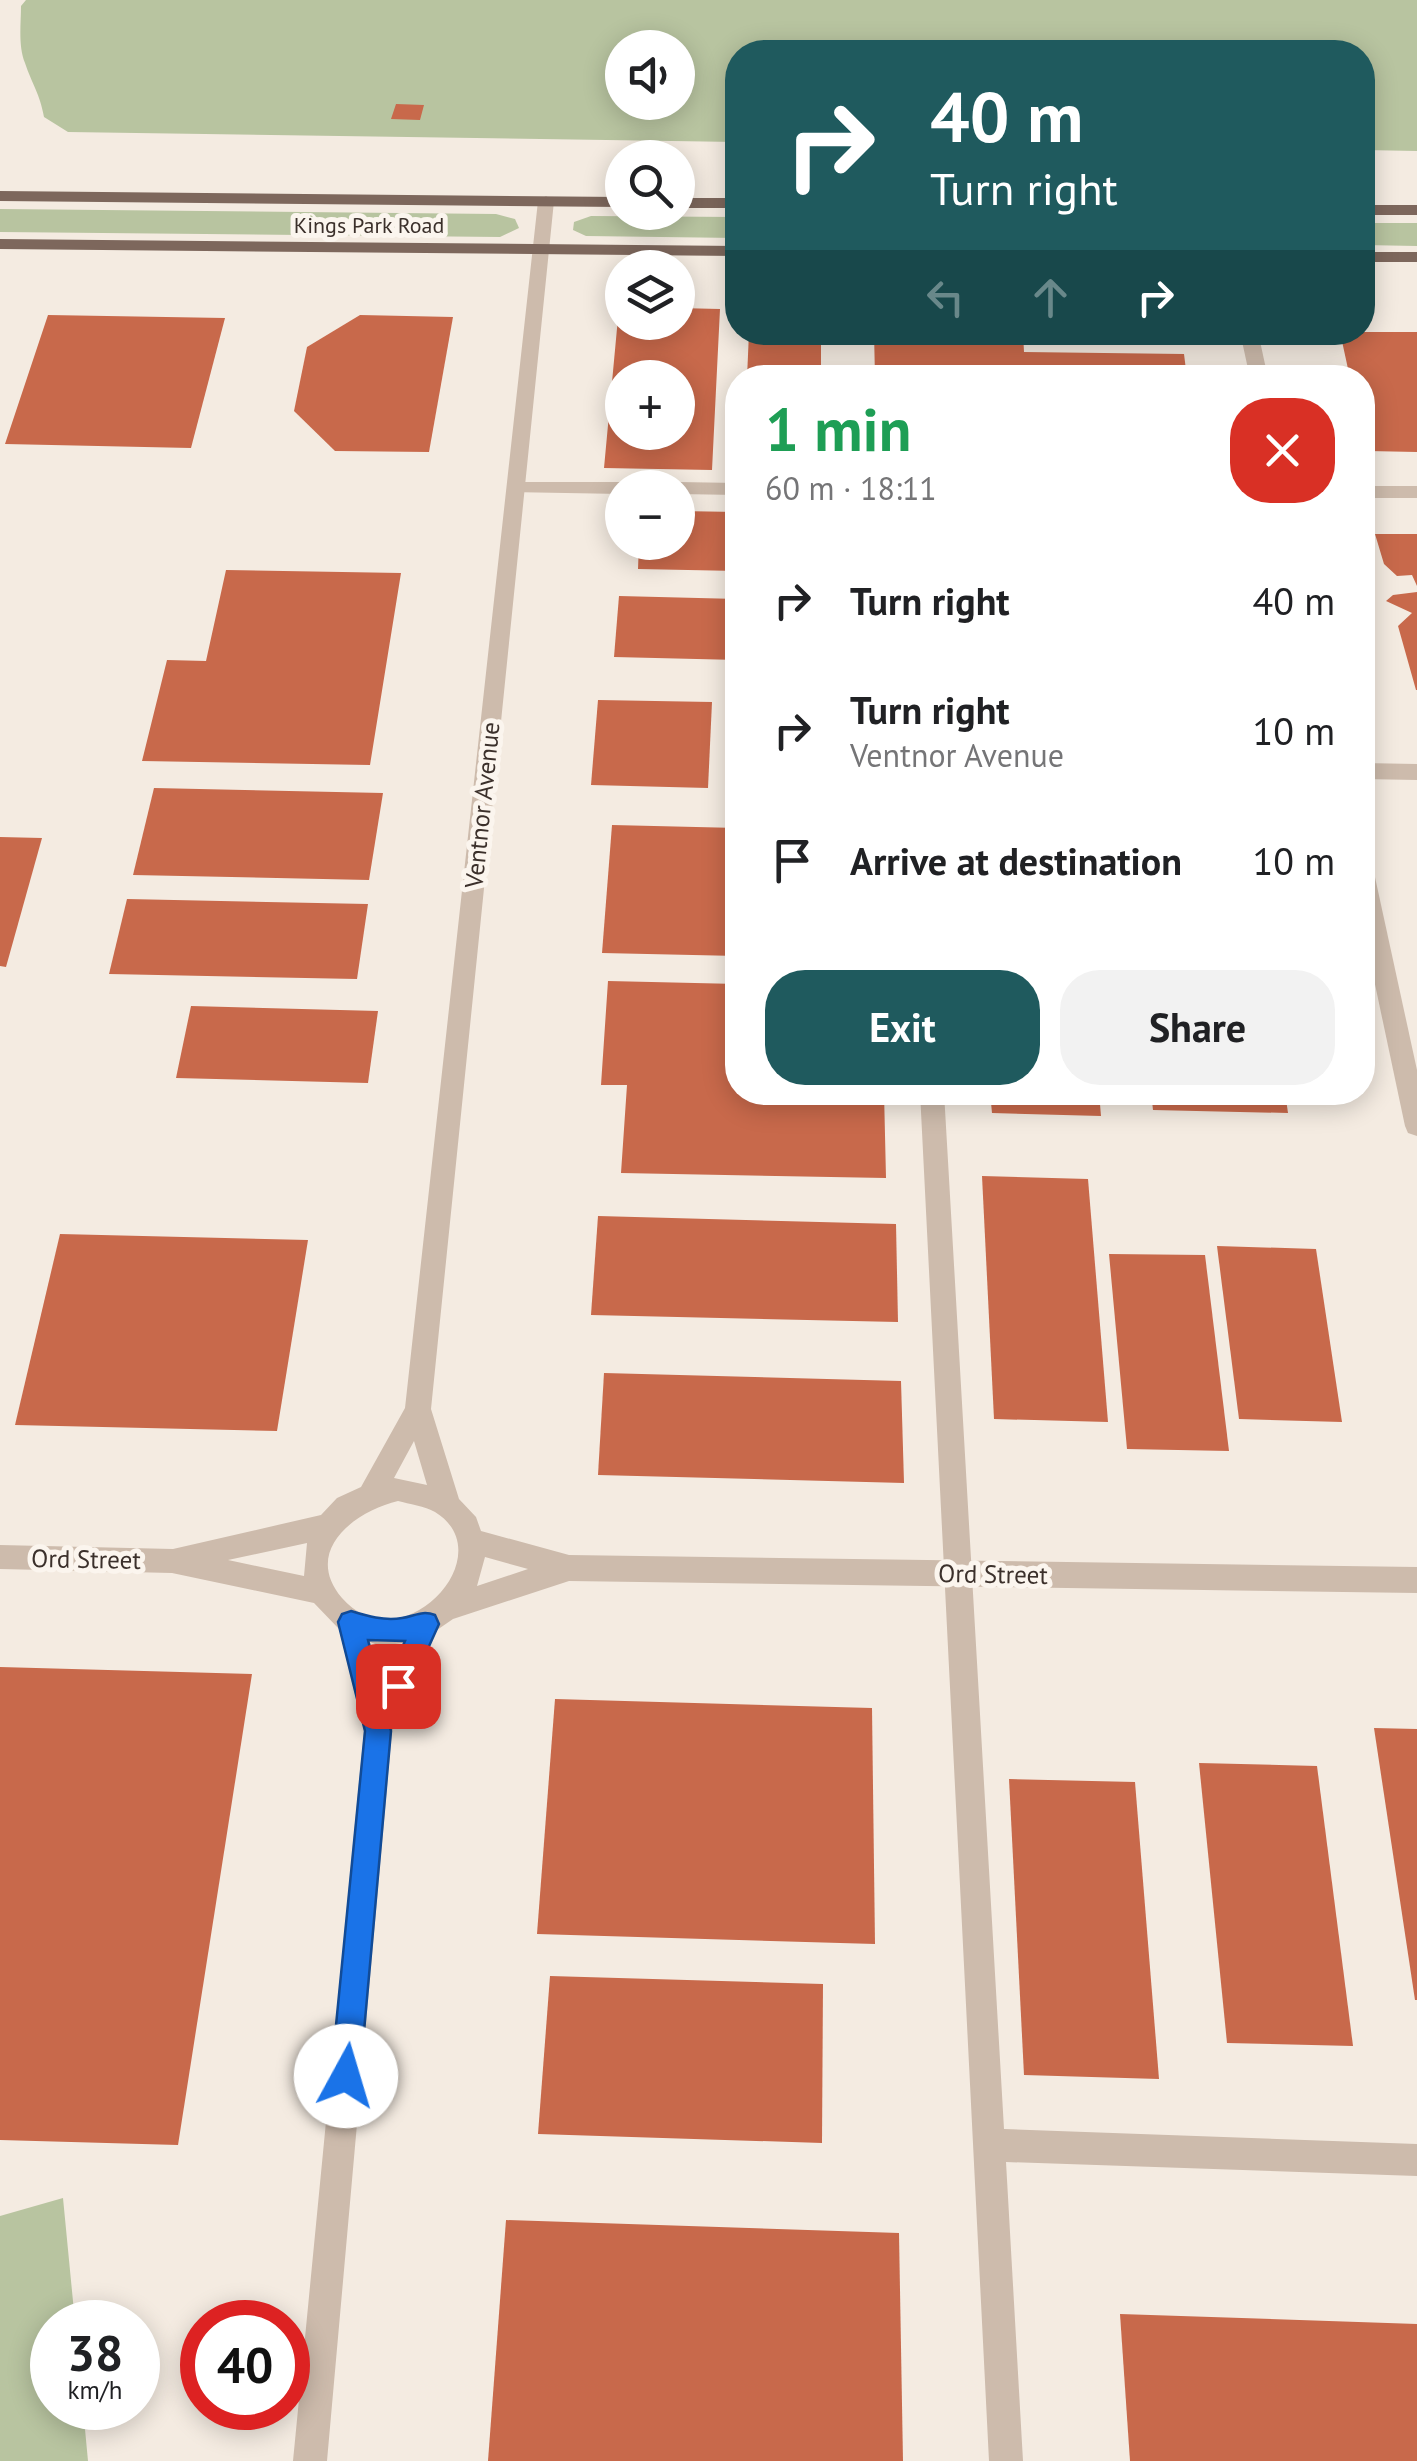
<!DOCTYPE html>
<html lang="en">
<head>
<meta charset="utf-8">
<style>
	body { margin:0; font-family:"PT Sans",sans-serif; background:#f2f2f2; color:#202124; height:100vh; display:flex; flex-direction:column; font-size:38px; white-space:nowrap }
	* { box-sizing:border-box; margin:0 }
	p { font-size:32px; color:#757577 }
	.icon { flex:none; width:55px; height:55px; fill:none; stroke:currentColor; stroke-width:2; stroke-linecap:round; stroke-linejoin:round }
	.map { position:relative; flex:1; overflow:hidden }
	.details { position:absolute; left:725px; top:365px; width:650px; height:740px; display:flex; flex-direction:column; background:#fff; border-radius:40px; box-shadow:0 5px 25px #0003 }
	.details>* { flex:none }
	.banner { position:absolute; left:725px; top:40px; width:650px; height:305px; border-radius:40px; box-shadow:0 5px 25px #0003; background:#1f5a5e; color:#fff; overflow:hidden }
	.tools { position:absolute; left:605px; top:30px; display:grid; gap:20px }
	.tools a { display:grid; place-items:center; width:90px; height:90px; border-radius:50%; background:#fff; box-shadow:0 5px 25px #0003; font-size:50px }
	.speed { position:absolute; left:30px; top:2300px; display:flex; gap:20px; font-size:50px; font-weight:700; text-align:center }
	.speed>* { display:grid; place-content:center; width:130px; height:130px; border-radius:50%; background:#fff; box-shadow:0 5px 25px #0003; line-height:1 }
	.speed small { font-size:25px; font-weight:400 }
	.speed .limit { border:15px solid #d22; background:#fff; color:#111 }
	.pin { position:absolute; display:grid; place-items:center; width:85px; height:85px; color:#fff; margin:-42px; border-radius:20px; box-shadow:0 5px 15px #0006 }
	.me { position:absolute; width:110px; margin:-55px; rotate:6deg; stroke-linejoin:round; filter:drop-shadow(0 0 8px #0008) }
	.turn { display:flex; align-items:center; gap:35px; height:210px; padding:0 40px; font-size:45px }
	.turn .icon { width:130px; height:130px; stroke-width:2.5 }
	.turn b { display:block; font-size:70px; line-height:85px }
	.lanes { display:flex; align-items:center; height:95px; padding:0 40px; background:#0003; justify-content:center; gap:50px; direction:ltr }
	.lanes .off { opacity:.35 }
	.round { display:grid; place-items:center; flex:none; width:105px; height:105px; border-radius:40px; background:#f2f2f2 }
	.head { display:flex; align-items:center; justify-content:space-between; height:170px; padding:0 40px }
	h1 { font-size:60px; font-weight:700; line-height:75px; color:#1e9e55 }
	.cta { display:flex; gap:20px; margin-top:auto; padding:20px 40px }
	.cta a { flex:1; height:115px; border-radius:40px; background:#1f5a5e; color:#fff; font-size:40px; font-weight:700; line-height:115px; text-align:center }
	.cta a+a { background:#f2f2f2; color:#202124 }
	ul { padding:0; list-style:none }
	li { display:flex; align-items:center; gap:30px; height:130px; padding:0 40px }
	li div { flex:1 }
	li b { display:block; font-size:38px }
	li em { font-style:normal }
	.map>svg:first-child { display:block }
	.green { fill:#b8c4a0; fill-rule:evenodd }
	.building { fill:#c8694b; fill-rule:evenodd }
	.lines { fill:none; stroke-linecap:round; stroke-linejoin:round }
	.service { fill:#cdbbac; fill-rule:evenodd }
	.minor { fill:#cdbbac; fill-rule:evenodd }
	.tertiary { fill:#cdbbac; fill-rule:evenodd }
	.primary { fill:#7d675c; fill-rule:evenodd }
	.route { fill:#1a73e8; stroke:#114b97; stroke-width:2.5 }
	.labels { text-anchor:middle; stroke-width:10; stroke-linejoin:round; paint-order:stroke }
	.far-street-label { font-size:22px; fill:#3b302b; stroke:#fbf5ee }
	.street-label { font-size:25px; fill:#3b302b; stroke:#fbf5ee }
</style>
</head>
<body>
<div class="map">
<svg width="1417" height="2461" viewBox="0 0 1417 2461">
	<rect width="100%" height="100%" fill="#f4ebe1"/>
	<g class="green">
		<path d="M 26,0 L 1417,0 L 1417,151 L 1363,150 L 1362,52 L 738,52 L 737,142 L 68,132 L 44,117 C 40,94 32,84 25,63 C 18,45 21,25 21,6 ZM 622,48 L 678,48 L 678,102 L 622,102 Z"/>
		<path d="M 0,209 L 496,214 L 515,219 L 519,228 L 500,237 L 0,232 Z"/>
		<path d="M 591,216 L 737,217 L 737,238 L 586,236 L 573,230 L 574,222 Z"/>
		<path d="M 1363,223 L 1417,223 L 1417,246 L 1363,245 Z"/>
		<path d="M 63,2198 L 75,2322 L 52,2322 L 52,2408 L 83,2408 L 88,2461 L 0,2461 L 0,2216 Z"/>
	</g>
	<g class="building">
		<path d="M 396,104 L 424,105 L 420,120 L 391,119 Z"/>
		<path d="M 619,307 L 622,307 L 622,322 L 678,322 L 678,308 L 720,309 L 712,470 L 604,468 ZM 622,378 L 678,378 L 678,432 L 622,432 Z"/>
		<path d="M 48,315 L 225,318 L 191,448 L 5,444 Z"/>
		<path d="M 360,315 L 453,317 L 429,452 L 335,451 L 294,411 L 307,347 Z"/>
		<path d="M 749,332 L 821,332 L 821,378 L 747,378 Z"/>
		<path d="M 874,332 L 1023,332 L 1024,352 L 1184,354 L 1187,378 L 875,378 Z"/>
		<path d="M 1340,332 L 1417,332 L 1417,452 L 1368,451 L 1362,429 L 1362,378 L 1350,378 Z"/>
		<path d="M 678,511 L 738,512 L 738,571 L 638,569 L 639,542 L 678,542 Z"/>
		<path d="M 1375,534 L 1417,534 L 1417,586 L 1412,575 L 1397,576 L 1384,564 Z"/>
		<path d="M 226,570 L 401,573 L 370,765 L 142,761 L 167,660 L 206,661 Z"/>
		<path d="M 1417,592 L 1417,690 L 1416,690 L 1398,626 L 1412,613 L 1386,601 L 1393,595 Z"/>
		<path d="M 619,596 L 738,599 L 738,660 L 614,657 Z"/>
		<path d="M 598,700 L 712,702 L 708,788 L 591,785 Z"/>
		<path d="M 154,788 L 383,793 L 369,880 L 133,875 Z"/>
		<path d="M 612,825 L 738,828 L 738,956 L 602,953 Z"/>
		<path d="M 0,837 L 42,838 L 6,967 L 0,966 Z"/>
		<path d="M 127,899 L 368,904 L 357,979 L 109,974 Z"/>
		<path d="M 608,981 L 738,984 L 738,1092 L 884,1092 L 886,1178 L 621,1173 L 627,1085 L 601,1085 Z"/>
		<path d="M 191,1006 L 378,1011 L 368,1083 L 176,1078 Z"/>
		<path d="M 990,1092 L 1099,1092 L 1101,1116 L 992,1113 Z"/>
		<path d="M 1151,1092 L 1285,1092 L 1288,1113 L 1153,1110 Z"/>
		<path d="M 982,1176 L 1088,1179 L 1108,1422 L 994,1419 Z"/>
		<path d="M 598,1216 L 896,1224 L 898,1322 L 591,1315 Z"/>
		<path d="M 60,1234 L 308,1240 L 277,1431 L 15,1425 Z"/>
		<path d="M 1217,1246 L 1316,1249 L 1342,1422 L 1239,1419 Z"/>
		<path d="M 1109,1254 L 1205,1255 L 1229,1451 L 1127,1449 Z"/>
		<path d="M 604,1373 L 901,1381 L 904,1483 L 598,1475 Z"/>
		<path d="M 0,1667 L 252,1674 L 178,2145 L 0,2140 Z"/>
		<path d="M 555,1699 L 872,1708 L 875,1944 L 537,1934 Z"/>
		<path d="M 1374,1728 L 1417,1729 L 1417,2000 L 1415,2000 Z"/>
		<path d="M 1199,1763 L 1317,1766 L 1353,2046 L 1227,2043 Z"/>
		<path d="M 1009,1779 L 1135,1782 L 1159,2079 L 1024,2075 Z"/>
		<path d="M 550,1976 L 823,1984 L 822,2143 L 538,2134 Z"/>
		<path d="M 506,2220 L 899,2233 L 903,2461 L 488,2461 Z"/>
		<path d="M 1120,2314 L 1417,2324 L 1417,2461 L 1130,2461 Z"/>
	</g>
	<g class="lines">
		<g class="service">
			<path d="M 516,482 L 622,482 L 631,488 L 622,488 L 622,494 L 509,492 L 509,484 Z"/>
			<path d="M 678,482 L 738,483 L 738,495 L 678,494 L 678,488 L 669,488 Z"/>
			<rect x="1362" y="486" width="55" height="12"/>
			<path d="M 920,1092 L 944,1092 L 1004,2129 L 1417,2144 L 1417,2176 L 1006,2162 L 1023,2461 L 989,2461 Z"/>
		</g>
		<g class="minor">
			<path d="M 1240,332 L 1258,332 L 1268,378 L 1250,378 Z"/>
			<path d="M 1362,763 L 1417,764 L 1417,780 L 1362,779 Z"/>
			<path d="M 1362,860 L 1373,868 L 1417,1070 L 1417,1136 L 1408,1133 L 1405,1126 L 1362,923 Z"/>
		</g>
		<path class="tertiary" d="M 546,196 L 554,201 L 431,1409 L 459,1499 L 476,1517 L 481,1531 L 569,1555 L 1417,1567 L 1417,1593 L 569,1581 L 453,1619 L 437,1630 L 392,1731 L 327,2461 L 293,2461 L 364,1731 L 339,1629 L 314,1603 L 172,1573 L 0,1569 L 0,1545 L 173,1549 L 321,1515 L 337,1498 L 361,1487 L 405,1408 L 538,201 ZM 414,1441 L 427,1485 L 394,1478 ZM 398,1501 C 409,1504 425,1506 435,1512 C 505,1555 401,1666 342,1598 C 302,1551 355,1511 398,1501 ZM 307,1543 L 304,1576 L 228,1560 ZM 485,1557 L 528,1569 L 477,1586 ZM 370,1642 L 380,1646 L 403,1643 L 382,1690 Z"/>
		<g class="primary">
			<path d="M 0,191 L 622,197 L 622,207 L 0,201 Z"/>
			<rect x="678" y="198" width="60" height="10"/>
			<rect x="1362" y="205" width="55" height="10"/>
			<path d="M 0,239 L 738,246 L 738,256 L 0,249 Z"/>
			<rect x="1362" y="252" width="55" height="10"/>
		</g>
	</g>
	<path class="route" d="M 351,1611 C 367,1616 384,1621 402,1618 C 415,1616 422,1610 435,1615 L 439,1624 L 407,1695 L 398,1699 L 388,1695 L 385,1686 L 405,1641 L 368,1640 L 391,1731 L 360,2076 L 356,2087 L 346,2091 L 336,2087 L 331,2076 L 365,1731 L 338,1622 L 342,1614 Z"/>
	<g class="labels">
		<g class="far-street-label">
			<text x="369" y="233">Kings Park Road</text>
		</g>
		<g class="street-label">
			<text transform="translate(482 805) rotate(-84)" y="9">Ventnor Avenue</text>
			<text transform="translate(86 1559) rotate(1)" y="9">Ord Street</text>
			<text transform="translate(993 1574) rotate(1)" y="9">Ord Street</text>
		</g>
	</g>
</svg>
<div class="tools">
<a><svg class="icon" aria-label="sound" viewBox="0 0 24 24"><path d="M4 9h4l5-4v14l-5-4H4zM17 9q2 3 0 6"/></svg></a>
<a><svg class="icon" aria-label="search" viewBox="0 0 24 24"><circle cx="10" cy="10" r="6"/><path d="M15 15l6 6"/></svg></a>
<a><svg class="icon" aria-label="layers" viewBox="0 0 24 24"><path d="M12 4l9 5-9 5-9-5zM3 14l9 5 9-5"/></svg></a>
<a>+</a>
<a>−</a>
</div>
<div class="speed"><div>38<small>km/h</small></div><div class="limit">40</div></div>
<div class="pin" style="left:398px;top:1686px;background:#d93025"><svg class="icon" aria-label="arrive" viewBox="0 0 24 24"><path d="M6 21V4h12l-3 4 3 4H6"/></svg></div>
<svg class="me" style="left:346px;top:2076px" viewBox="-20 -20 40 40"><circle r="19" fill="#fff"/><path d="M0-13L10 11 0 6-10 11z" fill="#1a73e8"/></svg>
<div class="banner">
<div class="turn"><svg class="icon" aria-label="right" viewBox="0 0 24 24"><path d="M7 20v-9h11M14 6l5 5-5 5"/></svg><div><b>40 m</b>Turn right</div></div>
<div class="lanes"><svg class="icon off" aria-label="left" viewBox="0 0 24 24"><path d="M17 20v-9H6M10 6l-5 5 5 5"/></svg><svg class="icon off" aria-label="ahead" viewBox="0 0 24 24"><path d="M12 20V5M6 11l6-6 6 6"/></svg><svg class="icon" aria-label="right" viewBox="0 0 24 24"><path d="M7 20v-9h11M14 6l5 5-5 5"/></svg></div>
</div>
<section class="details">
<div class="head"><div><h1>1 min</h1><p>60 m · 18:11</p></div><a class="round" style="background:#d93025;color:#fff"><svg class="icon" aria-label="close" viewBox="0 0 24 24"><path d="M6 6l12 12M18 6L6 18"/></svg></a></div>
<ul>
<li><svg class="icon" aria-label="right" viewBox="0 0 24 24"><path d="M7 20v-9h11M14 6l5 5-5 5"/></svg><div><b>Turn right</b></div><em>40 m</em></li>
<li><svg class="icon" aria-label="right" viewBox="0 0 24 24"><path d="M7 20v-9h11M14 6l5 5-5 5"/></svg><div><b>Turn right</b><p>Ventnor Avenue</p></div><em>10 m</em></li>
<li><svg class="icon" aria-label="arrive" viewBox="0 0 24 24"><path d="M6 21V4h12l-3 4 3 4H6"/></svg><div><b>Arrive at destination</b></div><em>10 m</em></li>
</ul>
<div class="cta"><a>Exit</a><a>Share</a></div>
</section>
</div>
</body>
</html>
